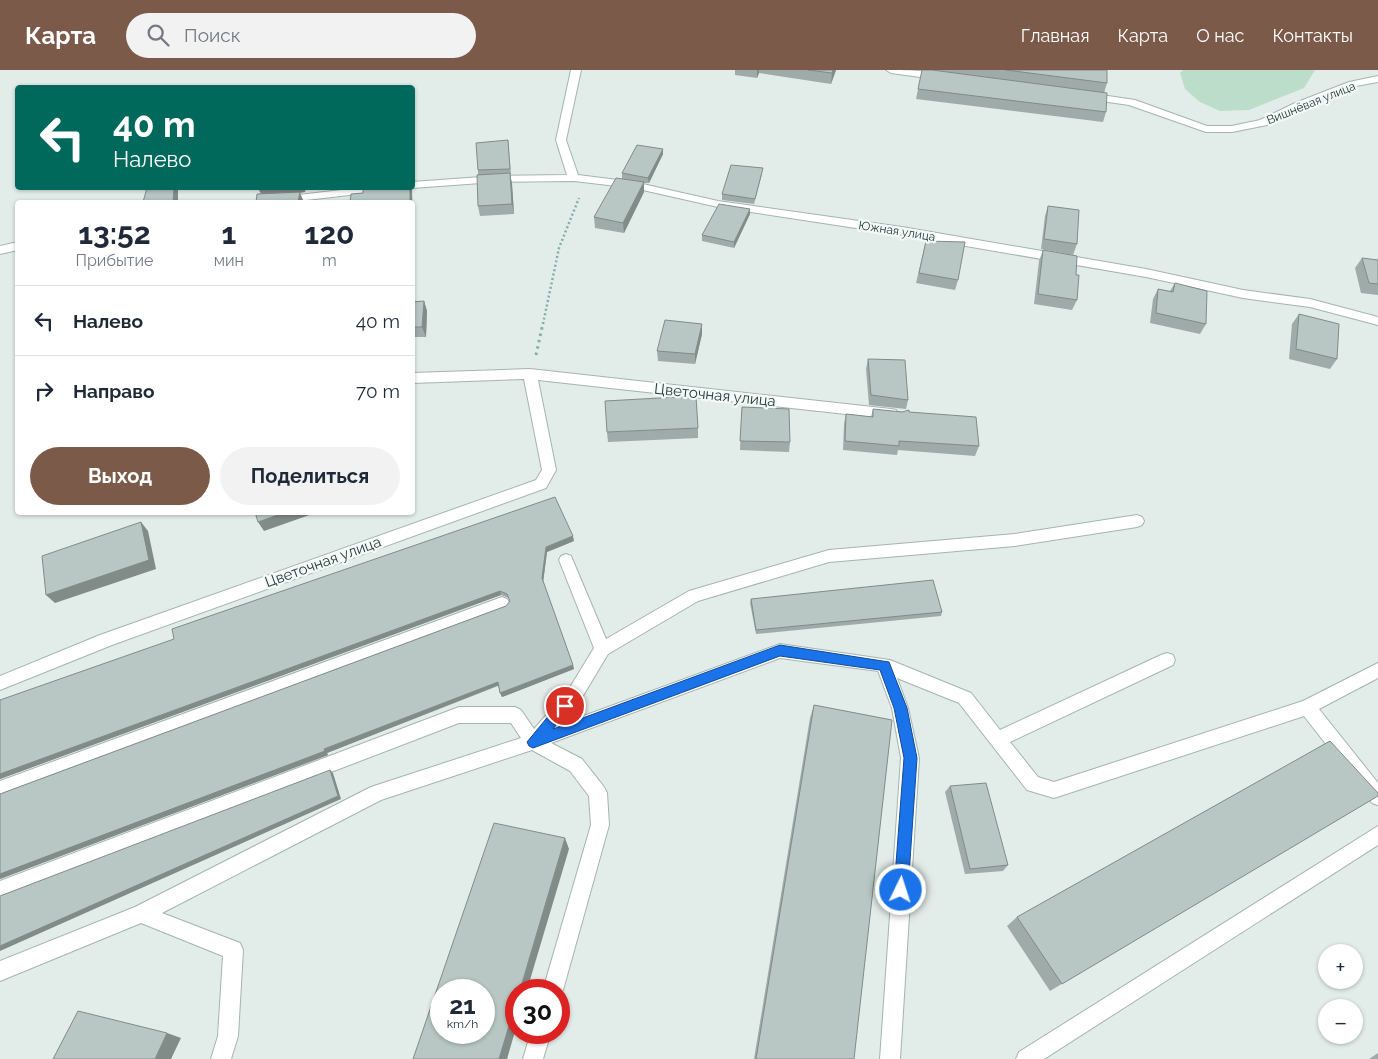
<!DOCTYPE html>
<html lang="ru">
<head>
<meta charset="utf-8">
<style>
	body { margin:0; font-family:Raleway,sans-serif; background:#f2f2f3; color:#1f2937; height:100vh; display:flex; flex-direction:column; font-size:19px; white-space:nowrap }
	* { box-sizing:border-box; margin:0 }
	p { font-size:16px; color:#747a83 }
	.icon { flex:none; width:28px; height:28px; fill:none; stroke:currentColor; stroke-width:2; stroke-linecap:round; stroke-linejoin:round }
	.map { position:relative; flex:1; overflow:hidden }
	.side { position:absolute; left:15px; top:130px; width:400px; height:315px; display:flex; flex-direction:column; background:#fff; border-radius:5px; box-shadow:0 1px 4px #0004 }
	.side>* { flex:none }
	.top-card { position:absolute; left:15px; top:15px; width:400px; height:105px; border-radius:5px; box-shadow:0 1px 4px #0004; background:#00695c; color:#fff; overflow:hidden }
	.controls { position:absolute; left:1318px; top:874px; display:grid; gap:10px }
	.controls a { display:grid; place-items:center; width:45px; height:45px; border-radius:50%; background:#fff; box-shadow:0 1px 4px #0004; font-size:25px }
	.speed { position:absolute; left:430px; top:909px; display:flex; gap:10px; font-size:25px; font-weight:700; text-align:center }
	.speed>* { display:grid; place-content:center; width:65px; height:65px; border-radius:50%; background:#fff; box-shadow:0 1px 4px #0004; line-height:1 }
	.speed small { font-size:12px; font-weight:400 }
	.speed .limit { border:8px solid #d22; background:#fff; color:#111 }
	.pin { position:absolute; display:grid; place-items:center; width:42px; height:42px; color:#fff; margin:-21px; border:2px solid #fff; border-radius:50%; box-shadow:0 1px 5px #0007 }
	.me { position:absolute; width:55px; margin:-28px; rotate:4deg; stroke-linejoin:round; filter:drop-shadow(0 0 4px #0008) }
	.turn { display:flex; align-items:center; gap:18px; height:105px; padding:0 15px; font-size:22px }
	.turn .icon { width:65px; height:65px; stroke-width:2.5 }
	.turn b { display:block; font-size:35px; line-height:42px }
	.eta { display:flex; justify-content:space-evenly; align-items:center; height:85px; text-align:center }
	.eta b { font-size:30px; font-weight:700; line-height:35px }
	.action { display:flex; gap:10px; margin-top:auto; padding:10px 15px }
	.action a { flex:1; height:58px; border-radius:30px; background:#7c5a49; color:#fff; font-size:20px; font-weight:700; line-height:58px; text-align:center }
	.action a+a { background:#f2f2f3; color:#1f2937 }
	ul { padding:0; list-style:none }
	li { display:flex; align-items:center; gap:15px; height:70px; padding:0 15px; border-top:1px solid #e0e1e3 }
	li div { flex:1 }
	li b { display:block; font-size:19px }
	li em { font-style:normal }
	header { display:flex; align-items:center; gap:30px; box-sizing:border-box; height:70px; padding:0 25px; background:#7c5a49; color:#fff }
	header strong { font-size:24px }
	nav { display:flex; gap:28px; margin-inline-start:auto; font-size:18px }
	.search { width:350px; height:45px; background:#f2f2f3; display:flex; align-items:center; gap:12px; box-sizing:border-box; padding:0 18px; border-radius:28px; color:#747a83; font-size:19px }
	.map>svg:first-child { display:block }
	.green { fill:#bcddc9 }
	.lines { fill:none; stroke-linecap:round; stroke-linejoin:round }
	.minor-casing { stroke:#a5b4b1; stroke-width:2 }
	.path-far1 { stroke:#84afa7; stroke-width:2.5; stroke-dasharray:2 2.5; stroke-linecap:butt }
	.path { stroke:#84afa7; stroke-width:3; stroke-dasharray:2.5 4; stroke-linecap:butt }
	.minor { fill:#fff; fill-rule:evenodd }
	.wall { fill:#9eaba8 }
	.shaded-wall { fill:#818b88 }
	.building { fill:#b8c7c3; stroke:#818b88; fill-rule:evenodd }
	.route { fill:#1a73e8; stroke:#114b97 }
	.labels { text-anchor:middle; stroke-width:4.5; stroke-linejoin:round; paint-order:stroke }
	.far-street-label { font-size:12px; fill:#233d39; stroke:#f3f9f7 }
	.street-label { font-size:15px; fill:#233d39; stroke:#f3f9f7 }
</style>
</head>
<body>
<header>
<strong>Карта</strong>
<div class="search"><svg class="icon" aria-label="search" viewBox="0 0 24 24"><circle cx="10" cy="10" r="6"/><path d="M15 15l6 6"/></svg>Поиск</div>
<nav><a>Главная</a><a>Карта</a><a>О нас</a><a>Контакты</a></nav>
</header>
<div class="map">
<svg width="1378" height="989" viewBox="0 0 1378 989">
	<rect width="100%" height="100%" fill="#e2ece9"/>
	<path class="green" d="M 1183,0 L 1315,0 L 1304,18 L 1249,40 L 1220,41 L 1200,32 L 1185,19 L 1180,3 Z"/>
	<g class="lines">
		<g class="minor-casing">
			<g id="minor">
				<path d="M 571,0 L 581,0 L 566,70 L 578,105 L 634,112 L 718,131 L 902,157 L 1146,199 L 1243,220 L 1310,229 L 1378,247 L 1378,255 L 1310,237 L 1243,228 L 1146,207 L 902,165 L 718,137 L 634,118 L 574,111 L 495,112 L 412,118 L 409,118 L 412,118 L 412,112 L 495,106 L 567,105 L 556,70 Z"/>
				<path d="M 886,0 C 901,0 936,0 947,7 L 942,10 L 891,3 Z"/>
				<path d="M 1378,6 L 1378,12 L 1356,16 L 1303,37 L 1267,55 L 1232,62 L 1206,62 L 1129,35 L 1088,29 L 1083,26 L 1088,23 L 1135,30 L 1207,56 L 1232,56 L 1260,50 L 1295,33 L 1349,12 Z"/>
				<path d="M 359,118 L 390,118 L 384,121 L 289,132 L 258,132 L 264,129 Z"/>
				<path d="M 18,172 L 18,180 L 0,184 L 0,176 Z"/>
				<path d="M 530,299 L 891,339 L 896,340 L 898,344 L 896,348 L 891,349 L 538,310 L 556,400 L 546,418 L 112,575 L 0,620 L 0,606 L 100,565 L 536,410 L 542,400 L 524,309 L 412,313 L 412,303 Z"/>
				<path d="M 1137,445 L 1142,447 L 1144,451 L 1142,455 L 1137,457 L 1015,476 L 829,492 L 698,531 L 608,584 L 581,629 L 559,655 L 780,574 L 890,590 L 971,623 L 1000,660 L 1161,585 L 1167,583 L 1173,585 L 1175,590 L 1173,595 L 1010,672 L 1038,707 L 1054,712 L 1303,631 L 1378,593 L 1378,608 L 1319,639 L 1378,713 L 1378,735 L 1372,733 L 1304,646 L 1054,728 L 1027,720 L 959,633 L 897,608 L 908,638 L 919,688 L 900,989 L 880,989 L 901,688 L 892,638 L 878,601 L 780,588 L 551,673 L 582,689 L 604,717 L 607,723 L 609,755 L 563,920 L 559,927 L 559,920 L 543,920 L 591,755 L 589,726 L 570,701 L 532,680 L 381,730 L 162,843 L 240,873 L 243,880 L 238,966 L 231,989 L 211,989 L 218,966 L 223,886 L 141,853 L 0,911 L 0,891 L 135,837 L 371,717 L 521,668 L 511,653 L 459,653 L 0,829 L 0,811 L 459,637 L 515,637 L 521,640 L 534,659 L 569,619 L 594,578 L 559,490 L 561,486 L 566,484 L 571,486 L 606,569 L 689,521 L 829,480 L 1015,464 Z"/>
				<path d="M 502,527 L 507,529 L 510,534 L 507,539 L 0,727 L 0,711 Z"/>
				<path d="M 1378,756 L 1378,775 L 1044,989 L 1016,989 L 1019,982 Z"/>
				<path d="M 531,962 L 551,962 L 543,989 L 523,989 Z"/>
			</g>
		</g>
		<path class="path-far1" d="M 543,254 L 559,178 L 579,128"/>
		<path class="path" d="M 536,285 L 543,253"/>
		<use href="#minor" class="minor"/>
	</g>
	<g class="wall">
		<path d="M 735,0 L 836,0 L 831,14 L 759,3 L 757,8 L 735,5 Z"/>
		<path d="M 922,0 L 1107,0 L 1107,13 L 1104,23 L 1106,42 L 1103,52 L 916,29 Z"/>
		<path d="M 508,70 L 511,104 L 510,104 L 512,114 L 514,144 L 480,146 L 478,136 L 478,100 Z"/>
		<path d="M 663,79 L 663,84 L 649,113 L 644,113 L 644,122 L 624,163 L 595,158 L 594,147 L 622,109 L 622,103 Z"/>
		<path d="M 762,104 L 754,134 L 722,130 L 722,124 Z"/>
		<path d="M 1048,136 L 1077,174 L 1073,185 L 1041,179 L 1045,146 Z"/>
		<path d="M 750,144 L 734,178 L 702,171 L 702,165 Z"/>
		<path d="M 926,171 L 958,210 L 955,220 L 916,213 Z"/>
		<path d="M 1043,180 L 1076,205 L 1077,230 L 1072,240 L 1034,234 L 1039,191 Z"/>
		<path d="M 1362,188 L 1378,190 L 1378,225 L 1361,223 L 1355,198 Z"/>
		<path d="M 1175,213 L 1206,254 L 1200,264 L 1150,253 L 1153,229 L 1158,219 L 1170,221 Z"/>
		<path d="M 424,231 L 427,241 L 426,267 L 412,267 L 412,232 Z"/>
		<path d="M 1299,244 L 1337,289 L 1330,299 L 1289,289 L 1292,254 Z"/>
		<path d="M 702,264 L 695,294 L 658,291 L 657,281 Z"/>
		<path d="M 868,289 L 908,330 L 906,339 L 869,335 L 866,299 Z"/>
		<path d="M 742,337 L 790,372 L 789,382 L 740,380 Z"/>
		<path d="M 873,339 L 902,342 L 909,342 L 979,376 L 975,386 L 898,380 L 897,385 L 843,380 L 844,354 L 846,344 L 871,347 Z"/>
		<path d="M 698,358 L 698,368 L 608,372 L 607,362 Z"/>
		<path d="M 574,471 L 547,482 L 543,512 L 574,599 L 502,627 L 498,616 L 327,683 L 328,685 L 0,809 L 0,724 L 506,536 L 510,531 L 509,528 L 501,525 L 0,709 L 0,630 Z"/>
		<path d="M 751,529 L 942,542 L 941,546 L 756,564 L 750,533 Z"/>
		<path d="M 814,635 L 854,989 L 754,989 L 810,648 Z"/>
		<path d="M 950,716 L 1008,795 L 1003,801 L 965,804 L 945,722 Z"/>
		<path d="M 1378,723 L 1050,921 L 1007,856 L 1017,847 Z"/>
		<path d="M 1378,983 L 1378,989 L 1369,989 Z"/>
	</g>
	<g class="shaded-wall">
		<path d="M 757,0 L 759,0 L 759,3 L 757,8 Z"/>
		<path d="M 833,0 L 836,0 L 831,14 L 832,3 Z"/>
		<path d="M 663,79 L 663,84 L 649,113 L 648,108 Z"/>
		<path d="M 510,103 L 512,114 L 514,144 L 512,134 Z"/>
		<path d="M 644,112 L 644,122 L 624,163 L 623,153 Z"/>
		<path d="M 174,118 L 178,118 L 178,132 L 173,132 Z"/>
		<path d="M 258,118 L 306,118 L 305,122 L 300,123 L 304,132 L 263,128 Z"/>
		<path d="M 410,118 L 412,118 L 412,120 L 413,152 L 412,148 L 412,132 L 410,132 Z"/>
		<path d="M 750,139 L 750,144 L 734,178 L 734,172 Z"/>
		<path d="M 424,231 L 427,241 L 426,267 L 422,257 Z"/>
		<path d="M 702,254 L 702,264 L 695,294 L 695,284 Z"/>
		<path d="M 286,442 L 318,442 L 264,461 L 258,452 Z"/>
		<path d="M 141,452 L 148,461 L 156,499 L 55,533 L 46,525 Z"/>
		<path d="M 573,466 L 574,471 L 547,482 L 543,513 L 542,508 L 546,477 Z"/>
		<path d="M 500,521 L 501,525 L 0,709 L 0,704 Z"/>
		<path d="M 573,595 L 574,599 L 502,627 L 500,623 Z"/>
		<path d="M 498,612 L 499,615 L 327,683 L 328,685 L 0,809 L 0,804 Z"/>
		<path d="M 330,700 L 333,703 L 341,729 L 0,881 L 0,876 Z"/>
		<path d="M 565,768 L 569,779 L 527,920 L 520,920 Z"/>
		<path d="M 516,932 L 516,958 L 507,989 L 499,989 Z"/>
		<path d="M 167,963 L 181,968 L 171,989 L 155,989 Z"/>
	</g>
	<g class="building">
		<path d="M 808,0 L 833,0 L 832,3 Z"/>
		<path d="M 922,0 L 932,0 L 1107,23 L 1106,42 L 918,19 Z"/>
		<path d="M 1006,0 L 1107,0 L 1107,13 Z"/>
		<path d="M 508,70 L 510,99 L 478,100 L 476,73 Z"/>
		<path d="M 637,75 L 663,79 L 648,108 L 622,103 Z"/>
		<path d="M 731,95 L 763,98 L 755,129 L 722,124 Z"/>
		<path d="M 510,103 L 512,134 L 478,136 L 477,105 Z"/>
		<path d="M 616,108 L 644,112 L 623,153 L 594,147 Z"/>
		<path d="M 147,118 L 174,118 L 173,132 L 143,132 Z"/>
		<path d="M 363,118 L 410,118 L 410,132 L 350,132 L 351,124 L 363,123 Z"/>
		<path d="M 300,122 L 298,132 L 256,132 L 257,124 Z"/>
		<path d="M 719,134 L 750,139 L 734,172 L 702,165 Z"/>
		<path d="M 1048,136 L 1079,140 L 1077,174 L 1044,169 Z"/>
		<path d="M 926,171 L 965,172 L 958,210 L 919,203 Z"/>
		<path d="M 1043,180 L 1077,186 L 1076,205 L 1079,205 L 1077,230 L 1038,224 Z"/>
		<path d="M 1362,188 L 1378,190 L 1378,214 L 1369,213 Z"/>
		<path d="M 1175,213 L 1207,221 L 1206,254 L 1156,243 L 1158,219 L 1173,222 Z"/>
		<path d="M 424,231 L 422,257 L 412,257 L 412,232 Z"/>
		<path d="M 1299,244 L 1339,254 L 1337,289 L 1296,279 Z"/>
		<path d="M 665,250 L 702,254 L 695,284 L 657,281 Z"/>
		<path d="M 868,289 L 905,290 L 908,330 L 871,325 Z"/>
		<path d="M 696,326 L 698,358 L 607,362 L 605,331 Z"/>
		<path d="M 742,337 L 789,339 L 790,372 L 740,371 Z"/>
		<path d="M 873,339 L 902,342 L 909,340 L 909,342 L 976,347 L 979,376 L 899,371 L 899,376 L 845,371 L 846,344 L 873,347 Z"/>
		<path d="M 555,427 L 573,466 L 546,477 L 542,508 L 573,595 L 500,623 L 498,612 L 324,679 L 325,681 L 0,804 L 0,724 L 506,536 L 510,531 L 507,524 L 500,521 L 0,704 L 0,630 L 174,569 L 172,559 Z"/>
		<path d="M 255,442 L 286,442 L 258,452 Z"/>
		<path d="M 141,452 L 149,490 L 46,525 L 42,486 Z"/>
		<path d="M 933,510 L 942,542 L 756,560 L 751,529 Z"/>
		<path d="M 814,635 L 892,650 L 854,989 L 756,989 Z"/>
		<path d="M 1330,671 L 1378,723 L 1378,726 L 1062,914 L 1017,847 Z"/>
		<path d="M 330,700 L 338,726 L 0,876 L 0,826 Z"/>
		<path d="M 986,713 L 1008,795 L 970,799 L 950,716 Z"/>
		<path d="M 494,753 L 565,768 L 520,920 L 516,920 L 516,932 L 499,989 L 413,989 ZM 441,920 L 484,920 L 484,962 L 441,962 Z"/>
		<path d="M 78,941 L 167,963 L 155,989 L 53,989 Z"/>
	</g>
	<path class="route" d="M 780,575 L 889,592 L 907,638 L 917,688 L 908,820 L 906,825 L 901,827 L 896,825 L 894,820 L 904,688 L 894,638 L 880,600 L 780,586 L 533,678 L 529,676 L 527,672 L 560,632 L 565,630 L 569,632 L 571,636 L 553,659 Z"/>
	<g class="labels">
		<g class="far-street-label">
			<text transform="translate(1311 33) rotate(-22)" y="4">Вишнёвая улица</text>
			<text transform="translate(897 161) rotate(9)" y="4">Южная улица</text>
		</g>
		<g class="street-label">
			<text transform="translate(715 325) rotate(6)" y="5">Цветочная улица</text>
			<text transform="translate(323 492) rotate(-20)" y="5">Цветочная улица</text>
		</g>
	</g>
</svg>
<div class="controls">
<a>+</a>
<a>−</a>
</div>
<div class="speed"><div>21<small>km/h</small></div><div class="limit">30</div></div>
<div class="pin" style="left:565px;top:636px;background:#d93025"><svg class="icon" aria-label="arrive" viewBox="0 0 24 24"><path d="M6 21V4h12l-3 4 3 4H6"/></svg></div>
<svg class="me" style="left:901px;top:820px" viewBox="-20 -20 40 40"><circle r="17" fill="#1a73e8" stroke="#fff" stroke-width="3"/><path d="M0-11L8 9 0 5-8 9z" fill="#fff"/></svg>
<div class="top-card">
<div class="turn"><svg class="icon" aria-label="left" viewBox="0 0 24 24"><path d="M17 20v-9H6M10 6l-5 5 5 5"/></svg><div><b>40 m</b>Налево</div></div>
</div>
<section class="side">
<div class="eta">
<div><b>13:52</b><p>Прибытие</p></div>
<div><b>1</b><p>мин</p></div>
<div><b>120</b><p>m</p></div>
</div>
<ul>
<li><svg class="icon" aria-label="left" viewBox="0 0 24 24"><path d="M17 20v-9H6M10 6l-5 5 5 5"/></svg><div><b>Налево</b></div><em>40 m</em></li>
<li><svg class="icon" aria-label="right" viewBox="0 0 24 24"><path d="M7 20v-9h11M14 6l5 5-5 5"/></svg><div><b>Направо</b></div><em>70 m</em></li>
</ul>
<div class="action"><a>Выход</a><a>Поделиться</a></div>
</section>
</div>
</body>
</html>
